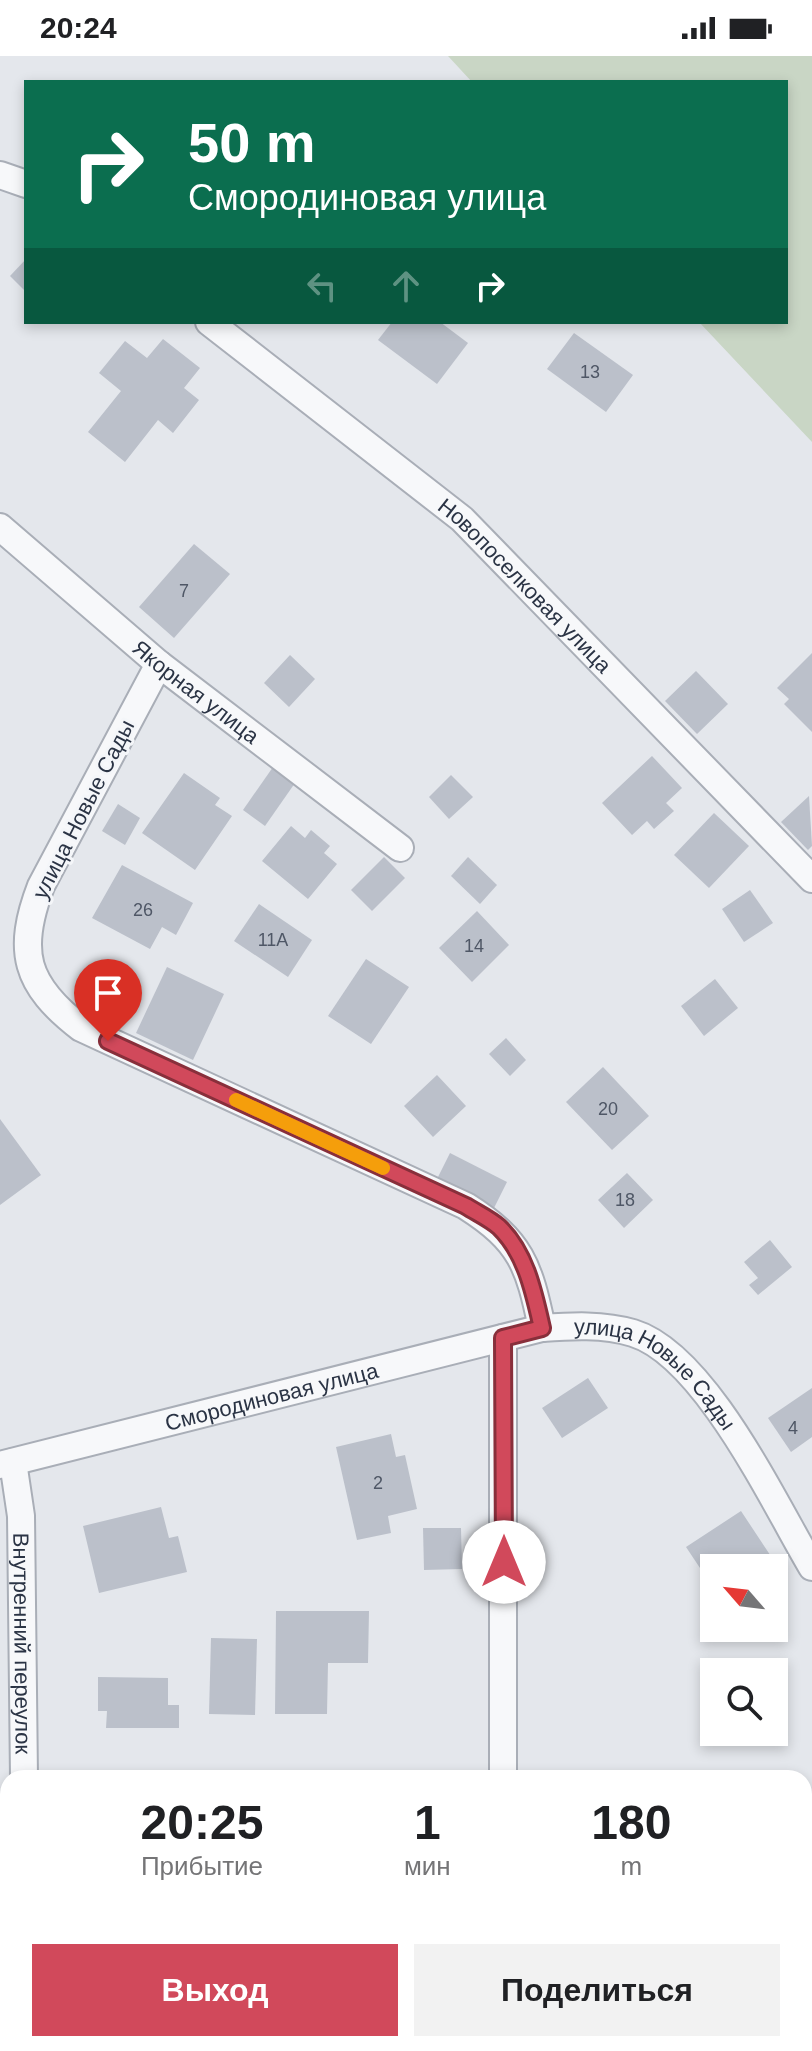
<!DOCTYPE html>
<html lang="ru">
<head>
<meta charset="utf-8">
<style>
	body { margin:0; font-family:Helvetica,sans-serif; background:#f2f2f2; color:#202124; height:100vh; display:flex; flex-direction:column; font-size:30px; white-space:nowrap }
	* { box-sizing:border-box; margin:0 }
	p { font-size:26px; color:#757577 }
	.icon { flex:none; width:44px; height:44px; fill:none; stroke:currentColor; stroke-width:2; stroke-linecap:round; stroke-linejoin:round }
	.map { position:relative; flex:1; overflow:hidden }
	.sheet { position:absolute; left:0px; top:1714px; width:812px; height:282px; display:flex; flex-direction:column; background:#fff; border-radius:24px 24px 0 0; box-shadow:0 4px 12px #0003 }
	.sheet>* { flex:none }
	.hud { position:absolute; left:24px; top:24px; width:764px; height:244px; border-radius:0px; box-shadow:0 4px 12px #0003; background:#0b6e4f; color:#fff; overflow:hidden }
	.needle { width:52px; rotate:298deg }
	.buttons { position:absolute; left:700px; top:1498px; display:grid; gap:16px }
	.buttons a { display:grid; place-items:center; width:88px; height:88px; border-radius:0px; background:#fff; box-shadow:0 4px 12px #0003; font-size:40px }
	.pin { position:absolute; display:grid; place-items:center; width:68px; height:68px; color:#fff; margin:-82px -34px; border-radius:50% 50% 50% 0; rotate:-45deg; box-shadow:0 0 8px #0007 }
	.pin .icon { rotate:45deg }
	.me { position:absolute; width:88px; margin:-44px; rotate:0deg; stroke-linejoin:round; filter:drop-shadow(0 0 6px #0008) }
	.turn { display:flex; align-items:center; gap:28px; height:168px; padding:0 32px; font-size:36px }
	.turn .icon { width:104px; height:104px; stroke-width:2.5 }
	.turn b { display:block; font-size:56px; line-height:68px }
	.lanes { display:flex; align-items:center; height:76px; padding:0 32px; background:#0003; justify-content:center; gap:40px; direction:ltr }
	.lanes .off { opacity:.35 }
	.eta { display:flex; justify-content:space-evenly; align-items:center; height:136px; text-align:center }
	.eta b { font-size:48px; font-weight:700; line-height:56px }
	.button { display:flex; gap:16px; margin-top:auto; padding:16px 32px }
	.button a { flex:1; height:92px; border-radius:0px; background:#d1495b; color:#fff; font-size:32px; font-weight:700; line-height:92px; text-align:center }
	.button a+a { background:#f2f2f2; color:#202124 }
	.status { display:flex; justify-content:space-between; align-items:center; height:56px; padding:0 40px; background:#fff; direction:ltr }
	.status svg { height:22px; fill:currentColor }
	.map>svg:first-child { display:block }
	.green { fill:#c9d6c5 }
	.building { fill:#bbc0ca }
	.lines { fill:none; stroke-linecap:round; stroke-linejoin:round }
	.minor-casing { stroke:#a9aeb7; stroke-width:30 }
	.minor { stroke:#f7f8fa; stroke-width:26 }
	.route-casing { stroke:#882f3b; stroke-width:20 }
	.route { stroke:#d1495b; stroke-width:14 }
	.slow { stroke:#f59e0b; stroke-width:14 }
	.labels { text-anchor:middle; stroke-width:6; stroke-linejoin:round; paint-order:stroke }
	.number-label { font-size:18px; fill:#4f5766 }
	.street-label { font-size:22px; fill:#2b3445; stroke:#f4f6f9 }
</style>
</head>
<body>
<div class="status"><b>20:24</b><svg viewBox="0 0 49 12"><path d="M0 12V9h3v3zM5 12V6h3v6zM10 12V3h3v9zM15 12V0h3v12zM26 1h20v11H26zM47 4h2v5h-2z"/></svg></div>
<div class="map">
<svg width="812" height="1995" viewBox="0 0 812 1995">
	<rect width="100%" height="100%" fill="#e4e7ec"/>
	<path class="green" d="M 448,0 L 812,0 L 812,386 L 699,266 L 786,266 L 786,26 L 472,26 Z"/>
	<g class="building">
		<path d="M 26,203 L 26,236 L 10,220 Z"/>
		<path d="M 392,266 L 440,266 L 468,287 L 437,328 L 378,284 Z"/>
		<path d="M 574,277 L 633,319 L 606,356 L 547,313 Z"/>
		<path d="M 163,283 L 200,312 L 184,332 L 199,344 L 173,377 L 158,364 L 125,406 L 88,376 L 121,335 L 99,317 L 125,285 L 147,302 Z"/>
		<path d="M 194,488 L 230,518 L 174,582 L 139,551 Z"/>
		<path d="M 812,597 L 812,676 L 784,648 L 789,643 L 777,632 Z"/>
		<path d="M 290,599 L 315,623 L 289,651 L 264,627 Z"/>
		<path d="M 696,615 L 728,648 L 697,678 L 665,645 Z"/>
		<path d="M 652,700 L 682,732 L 666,747 L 674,755 L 654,773 L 647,765 L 632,779 L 602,747 Z"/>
		<path d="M 273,711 L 295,727 L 265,770 L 243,754 Z"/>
		<path d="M 184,717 L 220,742 L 215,749 L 232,760 L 195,814 L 142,777 Z"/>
		<path d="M 451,719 L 473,741 L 449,763 L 429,741 Z"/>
		<path d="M 809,740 L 812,790 L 808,794 L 781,766 Z"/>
		<path d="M 118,748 L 140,762 L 125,789 L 102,775 Z"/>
		<path d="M 714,757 L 749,790 L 709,832 L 674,799 Z"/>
		<path d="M 291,770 L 305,782 L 311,774 L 330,790 L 324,797 L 337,808 L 308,843 L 262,805 Z"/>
		<path d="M 384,801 L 405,822 L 372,855 L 351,834 Z"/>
		<path d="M 468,801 L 497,829 L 480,848 L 451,820 Z"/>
		<path d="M 122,809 L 193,847 L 176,879 L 162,871 L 150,893 L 92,862 Z"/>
		<path d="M 750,834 L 773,867 L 744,886 L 722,853 Z"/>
		<path d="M 259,848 L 312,884 L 288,921 L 234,885 Z"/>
		<path d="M 477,855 L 509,889 L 472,926 L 439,892 Z"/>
		<path d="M 366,903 L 409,931 L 371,988 L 328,960 Z"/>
		<path d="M 167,911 L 224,938 L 193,1004 L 136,977 Z"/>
		<path d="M 715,923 L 738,952 L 704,980 L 681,950 Z"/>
		<path d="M 506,982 L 526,1004 L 510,1020 L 489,998 Z"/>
		<path d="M 603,1011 L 649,1060 L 612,1094 L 566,1046 Z"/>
		<path d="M 437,1019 L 466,1050 L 433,1081 L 404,1050 Z"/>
		<path d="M 0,1063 L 41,1119 L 0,1149 Z"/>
		<path d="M 450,1097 L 507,1126 L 494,1152 L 437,1123 Z"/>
		<path d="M 627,1117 L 653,1144 L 624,1172 L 598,1144 Z"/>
		<path d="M 770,1184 L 792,1211 L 758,1239 L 749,1229 L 758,1222 L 744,1206 Z"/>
		<path d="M 588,1322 L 608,1352 L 562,1382 L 542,1352 Z"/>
		<path d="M 812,1332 L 812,1381 L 791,1396 L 768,1362 Z"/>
		<path d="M 391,1378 L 396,1401 L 405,1399 L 417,1453 L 388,1460 L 391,1477 L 357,1484 L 336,1391 Z"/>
		<path d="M 161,1451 L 169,1482 L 178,1480 L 187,1516 L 99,1537 L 83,1470 Z"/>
		<path d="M 741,1455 L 786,1523 L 774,1531 L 774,1512 L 714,1512 L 714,1533 L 686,1491 Z"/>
		<path d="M 423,1472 L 461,1472 L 462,1513 L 424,1514 Z"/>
		<path d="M 276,1555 L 369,1555 L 368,1607 L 328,1607 L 327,1658 L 275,1658 Z"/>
		<path d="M 211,1582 L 257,1583 L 255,1659 L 209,1658 Z"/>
		<path d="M 98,1621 L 168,1622 L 168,1649 L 179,1649 L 179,1672 L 106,1672 L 107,1655 L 98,1655 Z"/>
		<path d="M 352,1715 L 408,1717 L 407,1722 L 352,1722 Z"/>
		<path d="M 541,1988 L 621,1988 L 608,1995 L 542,1995 Z"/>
		<path d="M 647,1988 L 703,1988 L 707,1995 L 633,1995 Z"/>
	</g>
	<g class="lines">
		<g class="minor-casing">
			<g id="minor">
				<path d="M 0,119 L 26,128"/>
				<path id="s1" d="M 209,266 L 462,463 L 812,823"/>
				<path id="s2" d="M 0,471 L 159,608 L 400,792"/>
				<path d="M 159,608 L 41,830 C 16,895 25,929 81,972 L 466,1150 C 521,1185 529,1209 542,1272"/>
				<path id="s3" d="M 13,1406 L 21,1460 L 24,1722"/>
				<path id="s4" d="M 0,1409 L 542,1272 C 571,1270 603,1268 633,1277 C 705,1299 774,1447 812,1511"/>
				<path d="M 503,1722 L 503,1282"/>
				<path d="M 27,1988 L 27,1995"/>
				<path d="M 502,1995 L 502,1988"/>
			</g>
		</g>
		<use href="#minor" class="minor"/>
	</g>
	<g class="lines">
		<g class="route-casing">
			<path id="route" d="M 108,985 L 466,1150 C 477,1157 490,1163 499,1171 C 526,1197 534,1237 542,1272 L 503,1282 L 504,1506"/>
		</g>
		<use href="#route" class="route"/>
		<path class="slow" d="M 236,1044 L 383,1112"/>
	</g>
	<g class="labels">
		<g class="number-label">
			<text x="590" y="322">13</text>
			<text x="184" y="541">7</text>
			<text x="143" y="860">26</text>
			<text x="273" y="890">11А</text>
			<text x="474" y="896">14</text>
			<text x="608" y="1059">20</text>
			<text x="625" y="1150">18</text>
			<text x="793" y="1378">4</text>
			<text x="378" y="1433">2</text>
		</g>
		<g class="street-label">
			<text dy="8" stroke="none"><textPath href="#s1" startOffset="412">Новопоселковая улица</textPath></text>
			<text dy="8" stroke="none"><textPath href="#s2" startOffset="256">Якорная улица</textPath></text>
			<text transform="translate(83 753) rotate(-63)" y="8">улица Новые Сады</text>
			<text dy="8" stroke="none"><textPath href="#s4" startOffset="690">улица Новые Сады</textPath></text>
			<text dy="8" stroke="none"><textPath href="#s4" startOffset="280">Смородиновая улица</textPath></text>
			<text dy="8" stroke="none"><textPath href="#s3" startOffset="182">Внутренний переулок</textPath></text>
		</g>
	</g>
</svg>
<div class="buttons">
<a><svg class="needle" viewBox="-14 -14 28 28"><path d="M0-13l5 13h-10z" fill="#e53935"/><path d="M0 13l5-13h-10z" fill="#757577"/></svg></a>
<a><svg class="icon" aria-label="search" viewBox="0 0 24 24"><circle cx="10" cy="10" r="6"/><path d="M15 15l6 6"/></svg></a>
</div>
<div class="pin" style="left:108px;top:985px;background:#d93025"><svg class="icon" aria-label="arrive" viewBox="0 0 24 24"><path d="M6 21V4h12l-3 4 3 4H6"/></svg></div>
<svg class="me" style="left:504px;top:1506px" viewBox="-20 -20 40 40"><circle r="19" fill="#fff"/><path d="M0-13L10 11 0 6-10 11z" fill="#d1495b"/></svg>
<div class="hud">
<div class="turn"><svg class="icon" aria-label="right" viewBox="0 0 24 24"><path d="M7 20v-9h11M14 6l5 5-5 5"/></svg><div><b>50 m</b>Смородиновая улица</div></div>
<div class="lanes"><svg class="icon off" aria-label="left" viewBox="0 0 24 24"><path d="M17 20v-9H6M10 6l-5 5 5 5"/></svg><svg class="icon off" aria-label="ahead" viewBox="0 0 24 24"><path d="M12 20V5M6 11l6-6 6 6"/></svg><svg class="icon" aria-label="right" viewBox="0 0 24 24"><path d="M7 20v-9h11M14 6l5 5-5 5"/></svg></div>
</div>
<section class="sheet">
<div class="eta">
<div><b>20:25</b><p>Прибытие</p></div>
<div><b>1</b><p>мин</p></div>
<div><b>180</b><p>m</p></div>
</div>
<div class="button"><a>Выход</a><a>Поделиться</a></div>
</section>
</div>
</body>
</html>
